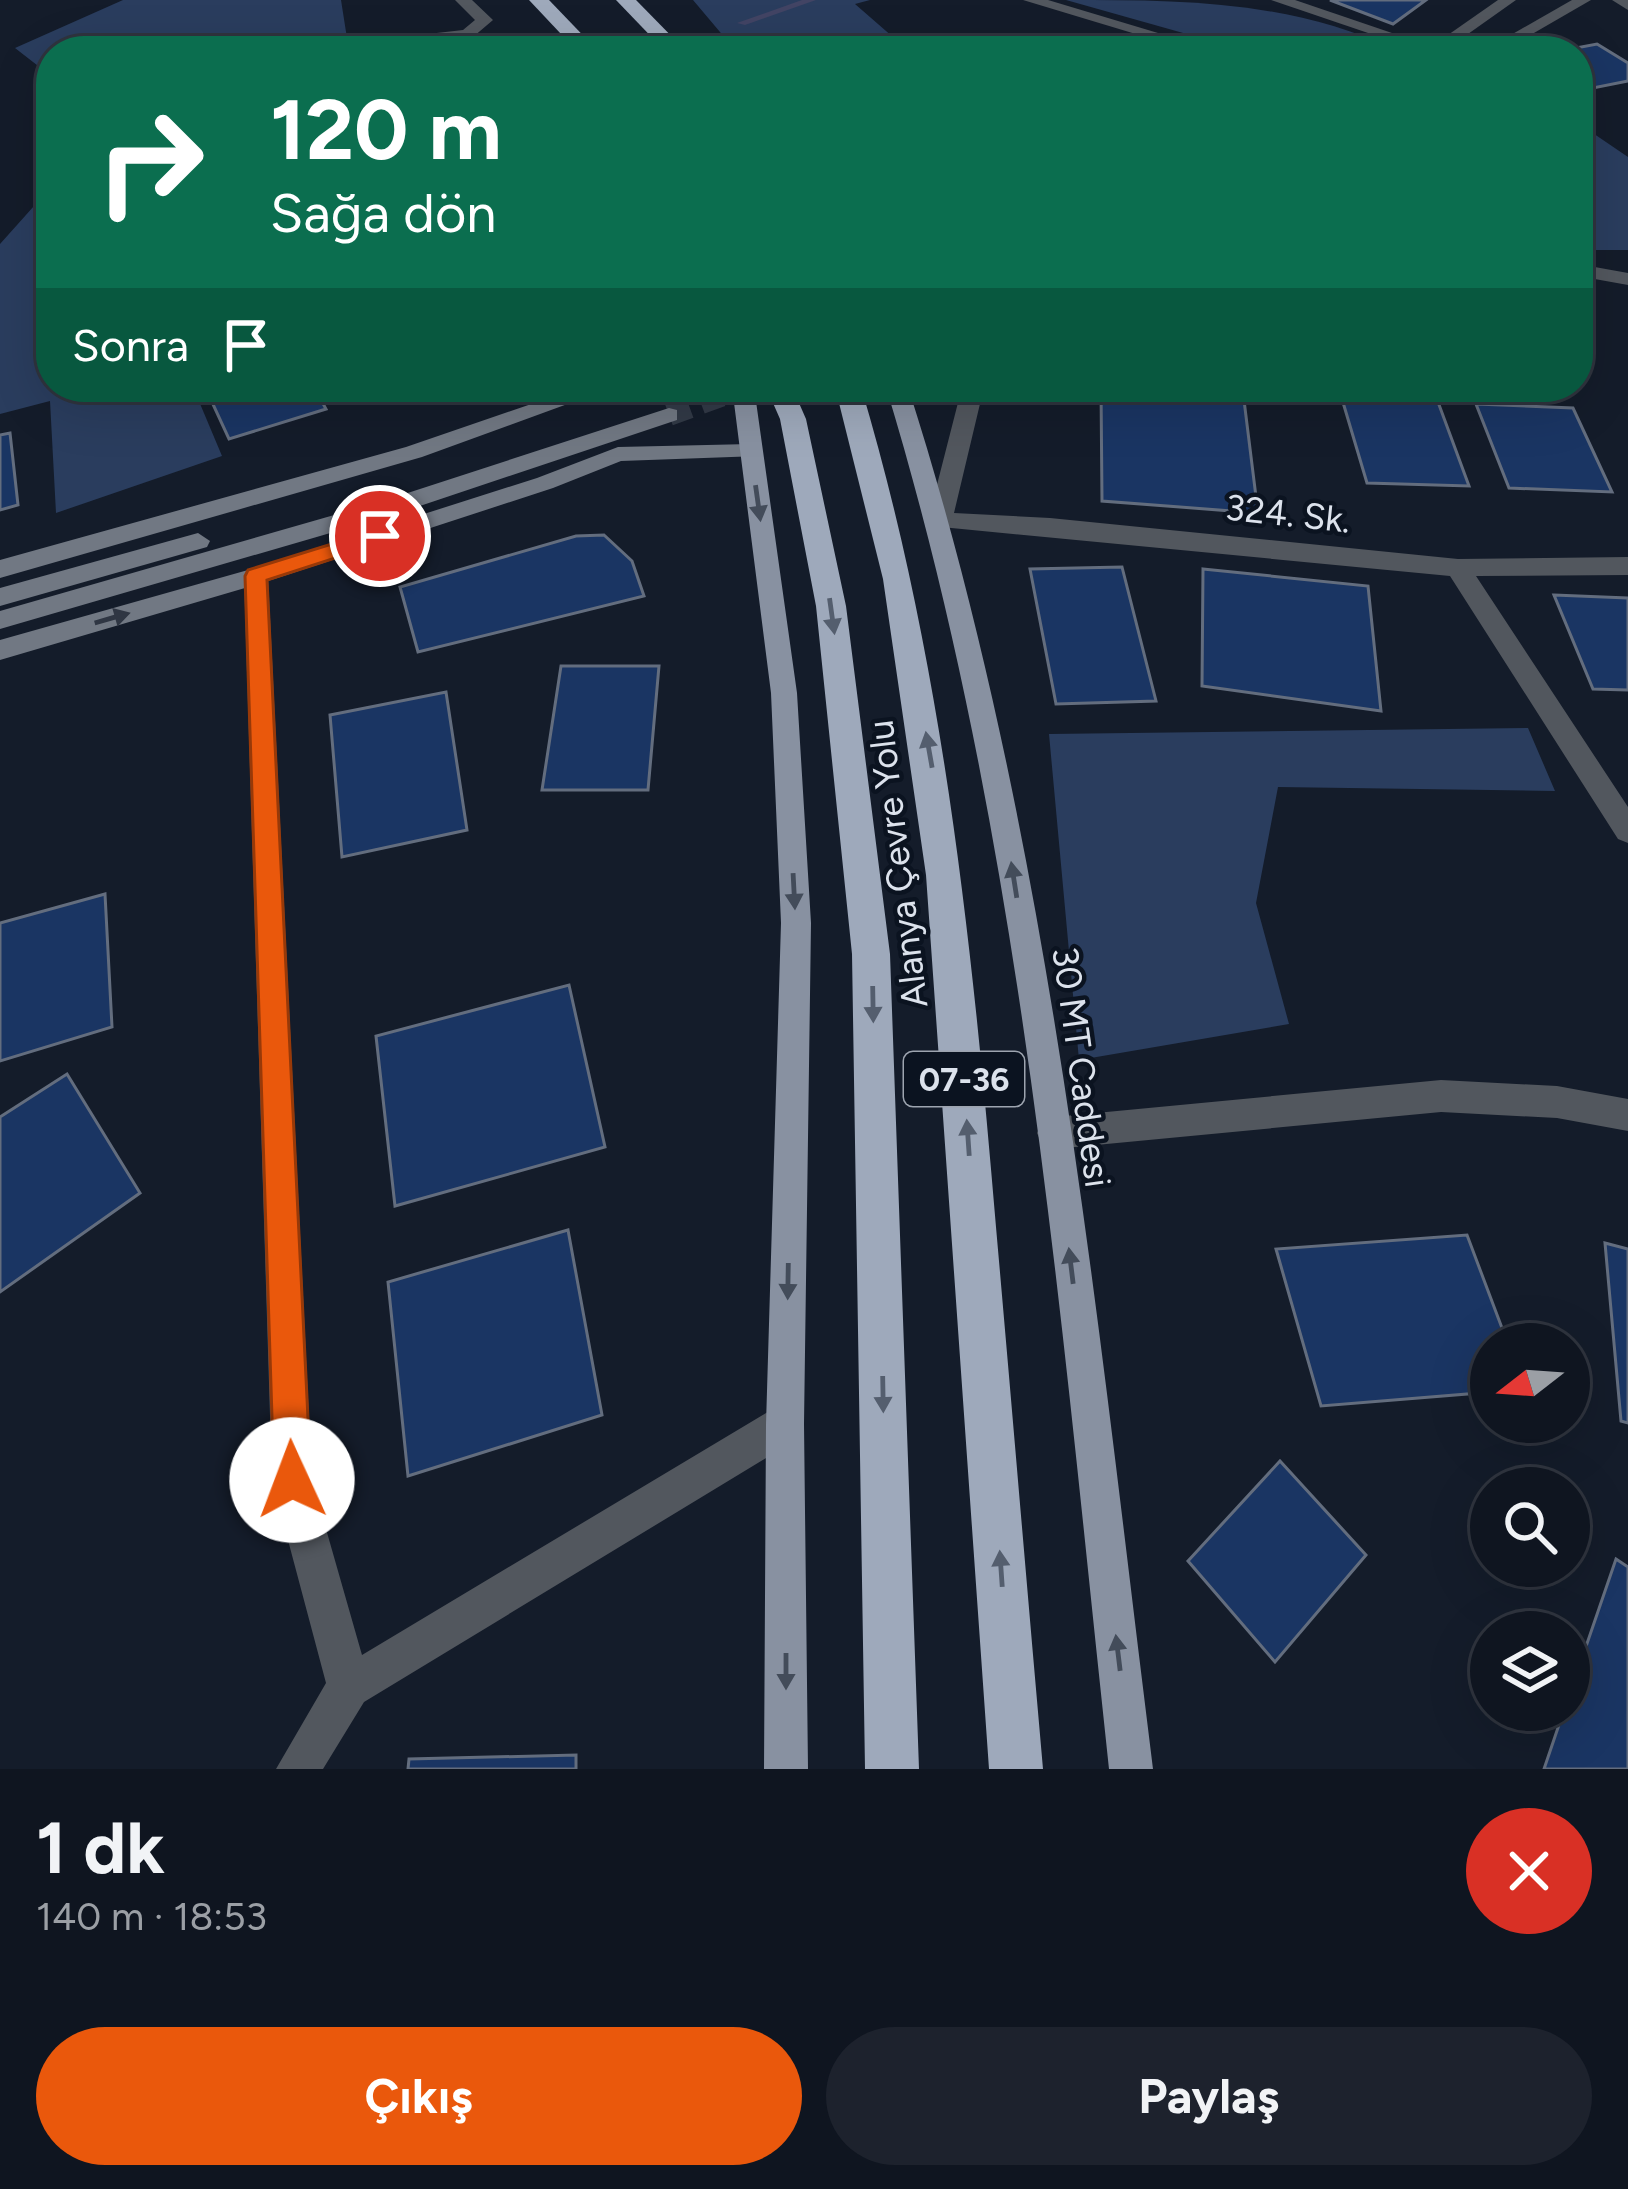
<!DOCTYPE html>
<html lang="tr">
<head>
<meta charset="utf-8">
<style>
	body { margin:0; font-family:Figtree,sans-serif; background:#1d222d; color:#f1f3f6; height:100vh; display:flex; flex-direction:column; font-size:45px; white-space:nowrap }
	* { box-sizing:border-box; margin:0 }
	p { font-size:39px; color:#9b9fa5 }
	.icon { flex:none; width:66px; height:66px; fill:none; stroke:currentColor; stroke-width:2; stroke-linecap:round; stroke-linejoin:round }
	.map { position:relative; height:1769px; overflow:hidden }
	.side { display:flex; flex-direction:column; background:#0f1520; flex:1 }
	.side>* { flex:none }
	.banner { position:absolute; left:36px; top:36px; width:1557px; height:366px; border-radius:48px; box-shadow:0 12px 48px #0002,0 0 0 3px #2f343e; background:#0b6e4f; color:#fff; overflow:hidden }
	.needle { width:78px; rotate:253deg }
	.controls { position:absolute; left:1470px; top:1323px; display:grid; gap:24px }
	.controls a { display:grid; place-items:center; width:120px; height:120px; border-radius:50%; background:#0f1520; box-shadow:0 12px 48px #0002,0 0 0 3px #2f343e; font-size:60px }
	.pin { position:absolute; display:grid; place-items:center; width:102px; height:102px; color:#fff; margin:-51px; border:6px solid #fff; border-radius:50%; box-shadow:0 3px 12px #0007 }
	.me { position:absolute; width:132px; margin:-66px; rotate:358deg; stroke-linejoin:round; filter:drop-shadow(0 0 9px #0008) }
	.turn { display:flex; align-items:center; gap:42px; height:252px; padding:0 36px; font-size:54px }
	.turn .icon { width:156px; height:156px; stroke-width:2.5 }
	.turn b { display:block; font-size:84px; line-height:102px }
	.then { display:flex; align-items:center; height:114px; padding:0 36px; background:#0003; gap:24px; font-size:45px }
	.round { display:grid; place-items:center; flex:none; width:126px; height:126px; border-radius:63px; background:#1d222d }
	.head { display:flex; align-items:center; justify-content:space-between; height:204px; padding:0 36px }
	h1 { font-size:72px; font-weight:700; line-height:90px }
	.button { display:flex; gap:24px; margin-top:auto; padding:24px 36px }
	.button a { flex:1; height:138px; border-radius:72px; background:#ea580c; color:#fff; font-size:48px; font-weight:700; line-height:138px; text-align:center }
	.button a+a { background:#1d222d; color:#f1f3f6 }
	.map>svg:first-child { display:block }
	.green { fill:#2a3d5e }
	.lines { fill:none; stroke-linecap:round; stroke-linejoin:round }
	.stream { fill:#424464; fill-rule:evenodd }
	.building { fill:#1a3563; stroke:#636d7e; stroke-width:3 }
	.secondary-tunnel { stroke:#323a47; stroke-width:22; stroke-dasharray:22 12; stroke-linecap:butt }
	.lane { fill:#52575e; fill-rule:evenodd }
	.street { fill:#52575e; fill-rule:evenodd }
	.secondary { fill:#717883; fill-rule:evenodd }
	.primary { fill:#8891a1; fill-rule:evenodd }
	.highway { fill:#9ea9bb; fill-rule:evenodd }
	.oneway { fill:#434c5a }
	.oneway2 { fill:#545e6e }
	.oneway3 { fill:#2f3643 }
	.route { fill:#ea580c; stroke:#983908; stroke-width:3 }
	.labels { text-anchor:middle; stroke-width:9; stroke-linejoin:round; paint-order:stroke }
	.shield { fill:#0b1320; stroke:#9da4af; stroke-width:3 }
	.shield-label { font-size:33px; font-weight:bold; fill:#dce2ec }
	.street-label { font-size:36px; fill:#dce2ec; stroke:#0b1320 }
</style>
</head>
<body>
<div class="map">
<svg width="1628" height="1769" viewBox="0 0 1628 1769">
	<rect width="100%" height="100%" fill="#141c2a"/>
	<g class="green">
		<path d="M 123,0 L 341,0 L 349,51 L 51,51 L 51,76 L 15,48 Z"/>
		<path d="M 693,0 L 870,0 L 855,4 L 909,51 L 736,51 Z"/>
		<path d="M 1066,0 C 1180,0 1293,0 1397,51 L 1247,51 Z"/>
		<path d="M 1578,123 L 1628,157 L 1628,250 L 1578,250 Z"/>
		<path d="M 51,187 L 51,387 L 193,387 L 222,456 L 56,513 L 50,401 L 0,414 L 0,244 Z"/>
		<path d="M 1528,728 L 1555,791 L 1278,787 L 1256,903 L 1289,1024 L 1079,1060 L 1049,734 Z"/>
	</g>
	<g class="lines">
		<path class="stream" d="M 802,0 L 816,0 L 745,25 L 737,23 Z"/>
	</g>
	<g class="building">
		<path d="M 1330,0 L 1426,0 L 1393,24 Z"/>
		<path d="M 1005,38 L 1028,51 L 969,51 Z"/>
		<path d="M 1597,44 L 1628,63 L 1628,81 L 1578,91 L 1578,51 L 1560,51 Z"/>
		<path d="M 205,387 L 314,387 L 326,409 L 229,439 Z"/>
		<path d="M 1101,387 L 1243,392 L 1258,513 L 1102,501 Z"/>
		<path d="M 1342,399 L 1438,402 L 1469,486 L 1367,483 Z"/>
		<path d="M 1476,404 L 1573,408 L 1612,492 L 1509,488 Z"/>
		<path d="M 10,433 L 18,505 L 0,510 L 0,435 Z"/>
		<path d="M 604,535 L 632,561 L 644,596 L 418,652 L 400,587 L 576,536 Z"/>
		<path d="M 1122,567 L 1156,701 L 1056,704 L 1030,569 Z"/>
		<path d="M 1203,569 L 1368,586 L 1381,711 L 1202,686 Z"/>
		<path d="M 1554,595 L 1628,598 L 1628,690 L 1593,689 Z"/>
		<path d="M 561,666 L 659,666 L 648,790 L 542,790 Z"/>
		<path d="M 446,692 L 467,830 L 342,857 L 330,715 Z"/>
		<path d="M 105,894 L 112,1027 L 0,1061 L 0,923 Z"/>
		<path d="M 569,985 L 605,1147 L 395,1206 L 376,1036 Z"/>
		<path d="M 67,1074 L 140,1193 L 0,1292 L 0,1117 Z"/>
		<path d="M 568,1230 L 602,1415 L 408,1476 L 388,1282 Z"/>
		<path d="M 1467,1235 L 1508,1344 L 1491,1344 L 1491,1392 L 1321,1406 L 1276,1249 Z"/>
		<path d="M 1605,1243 L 1628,1249 L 1628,1423 L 1621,1421 Z"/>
		<path d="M 1280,1461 L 1366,1555 L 1275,1662 L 1188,1561 Z"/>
		<path d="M 1616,1559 L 1628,1567 L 1628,1769 L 1544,1769 L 1564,1710 L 1569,1710 L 1569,1696 Z"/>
		<path d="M 576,1755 L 576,1769 L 408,1769 L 409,1759 Z"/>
	</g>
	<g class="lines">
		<path class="secondary-tunnel" d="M 669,415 L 745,387"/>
		<path class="lane" d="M 1271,0 L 1295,0 L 1442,50 L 1421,51 Z"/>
		<g class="street">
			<path d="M 455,0 L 472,0 L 493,20 L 473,37 L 419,41 L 419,35 L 463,30 L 475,20 Z"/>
			<path d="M 1023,0 L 1048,0 L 1218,51 L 1192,51 Z"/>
			<path d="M 1498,0 L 1516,0 L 1444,51 L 1425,51 Z"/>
			<path d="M 1572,0 L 1591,0 L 1503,51 L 1483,51 Z"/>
			<path d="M 1612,0 L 1628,0 L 1628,10 Z"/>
			<path d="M 1578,264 L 1628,273 L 1628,285 L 1578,276 Z"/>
			<path d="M 962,387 L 984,387 L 954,513 L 1050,518 L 1458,559 L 1628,557 L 1628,575 L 1476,576 L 1628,807 L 1628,843 L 1618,839 L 1450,576 L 931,526 L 928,520 Z"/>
			<path d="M 256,567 L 268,576 L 312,1480 L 362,1655 L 771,1410 L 785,1405 L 799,1410 L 804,1424 L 799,1438 L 364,1702 L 323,1769 L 276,1769 L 326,1683 L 272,1480 L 244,576 Z"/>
			<path d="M 1441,1080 L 1557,1086 L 1628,1099 L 1628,1131 L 1557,1118 L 1441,1112 L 1054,1149 L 1042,1144 L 1037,1133 L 1042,1122 L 1054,1117 Z"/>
		</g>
		<g class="secondary">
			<path d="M 581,387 L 614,387 L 422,457 L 0,578 L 0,560 L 406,447 Z"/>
			<path d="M 669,408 L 677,410 L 677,420 L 399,513 L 0,629 L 0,611 L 383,501 Z"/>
			<path d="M 751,444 L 759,446 L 759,456 L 621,461 L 553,488 L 265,582 L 0,660 L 0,640 L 248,570 L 537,478 L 618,447 Z"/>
			<path d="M 198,533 L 210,541 L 207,547 L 0,606 L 0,588 Z"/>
		</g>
		<g class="primary">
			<path d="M 732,387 L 754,387 L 797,693 L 811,923 L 804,1424 L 808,1769 L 764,1769 L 766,1424 L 781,923 L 771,693 Z"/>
			<path d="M 886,387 L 908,387 C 1051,833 1095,1306 1153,1769 L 1109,1769 C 1059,1306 1022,834 886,387 Z"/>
		</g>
		<g class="highway">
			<path d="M 529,0 L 549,0 L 598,51 L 577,51 Z"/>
			<path d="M 616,0 L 636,0 L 686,51 L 665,51 Z"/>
			<path d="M 766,387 L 792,387 L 806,419 L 846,606 L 890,954 L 919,1769 L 865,1769 L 852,954 L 816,606 L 780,419 Z"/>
			<path d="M 835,387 L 861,387 C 943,662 972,942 996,1227 C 1012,1408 1027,1588 1043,1769 L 989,1769 L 926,875 L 883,579 Z"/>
		</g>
	</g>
	<defs><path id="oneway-solid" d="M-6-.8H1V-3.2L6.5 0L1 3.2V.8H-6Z" transform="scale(3)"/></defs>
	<g class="oneway">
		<use href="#oneway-solid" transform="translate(758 503) rotate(82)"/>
		<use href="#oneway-solid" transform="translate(1014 880) rotate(-99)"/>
		<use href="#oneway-solid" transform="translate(794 891) rotate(87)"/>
		<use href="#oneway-solid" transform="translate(1071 1266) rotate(-97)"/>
		<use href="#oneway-solid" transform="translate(788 1281) rotate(91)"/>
		<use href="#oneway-solid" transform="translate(1118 1653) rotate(-97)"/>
		<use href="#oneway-solid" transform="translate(786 1671) rotate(90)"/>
	</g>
	<g class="oneway2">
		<use href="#oneway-solid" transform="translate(832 616) rotate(82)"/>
		<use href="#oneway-solid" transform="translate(929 750) rotate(-100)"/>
		<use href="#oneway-solid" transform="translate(873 1004) rotate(89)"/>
		<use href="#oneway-solid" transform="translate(968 1138) rotate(-94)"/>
		<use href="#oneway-solid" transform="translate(883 1394) rotate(89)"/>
		<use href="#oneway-solid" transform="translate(1001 1569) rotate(-94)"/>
	</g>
	<use class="oneway3" href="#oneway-solid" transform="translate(112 618) rotate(-16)"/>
	<path class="route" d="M 380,529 L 388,531 L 388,541 L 267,580 L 311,1480 L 305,1493 L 292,1498 L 280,1493 L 274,1480 L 245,576 L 248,570 Z"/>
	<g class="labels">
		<rect class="shield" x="904" y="1052" width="120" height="54" rx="9"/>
		<g class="shield-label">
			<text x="964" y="1091">07-36</text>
		</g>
		<g class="street-label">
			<text transform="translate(1288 513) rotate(6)" y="13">324. Sk.</text>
			<text transform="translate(897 864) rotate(-97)" y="13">Alanya Çevre Yolu</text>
			<text transform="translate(1082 1067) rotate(82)" y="13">30 MT Caddesi</text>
		</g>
	</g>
</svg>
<div class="controls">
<a><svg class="needle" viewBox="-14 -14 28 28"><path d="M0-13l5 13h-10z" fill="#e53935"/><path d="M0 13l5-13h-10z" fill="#9b9fa5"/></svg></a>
<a><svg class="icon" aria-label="search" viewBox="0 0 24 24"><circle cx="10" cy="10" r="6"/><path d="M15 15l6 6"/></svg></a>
<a><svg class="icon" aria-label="layers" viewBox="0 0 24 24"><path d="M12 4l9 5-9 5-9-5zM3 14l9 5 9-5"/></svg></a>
</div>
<div class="pin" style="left:380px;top:536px;background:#d93025"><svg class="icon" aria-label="arrive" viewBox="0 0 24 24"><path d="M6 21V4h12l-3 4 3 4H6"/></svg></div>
<svg class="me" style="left:292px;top:1480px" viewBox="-20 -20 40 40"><circle r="19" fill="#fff"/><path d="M0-13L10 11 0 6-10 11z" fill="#ea580c"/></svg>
<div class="banner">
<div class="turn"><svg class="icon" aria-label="right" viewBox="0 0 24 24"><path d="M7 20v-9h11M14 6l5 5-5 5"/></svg><div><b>120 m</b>Sağa dön</div></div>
<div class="then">Sonra<svg class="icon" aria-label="arrive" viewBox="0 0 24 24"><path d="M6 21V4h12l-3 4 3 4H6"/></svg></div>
</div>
</div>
<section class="side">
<div class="head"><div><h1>1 dk</h1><p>140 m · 18:53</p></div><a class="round" style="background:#d93025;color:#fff"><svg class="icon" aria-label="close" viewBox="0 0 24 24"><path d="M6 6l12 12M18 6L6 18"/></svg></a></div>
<div class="button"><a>Çıkış</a><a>Paylaş</a></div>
</section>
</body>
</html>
